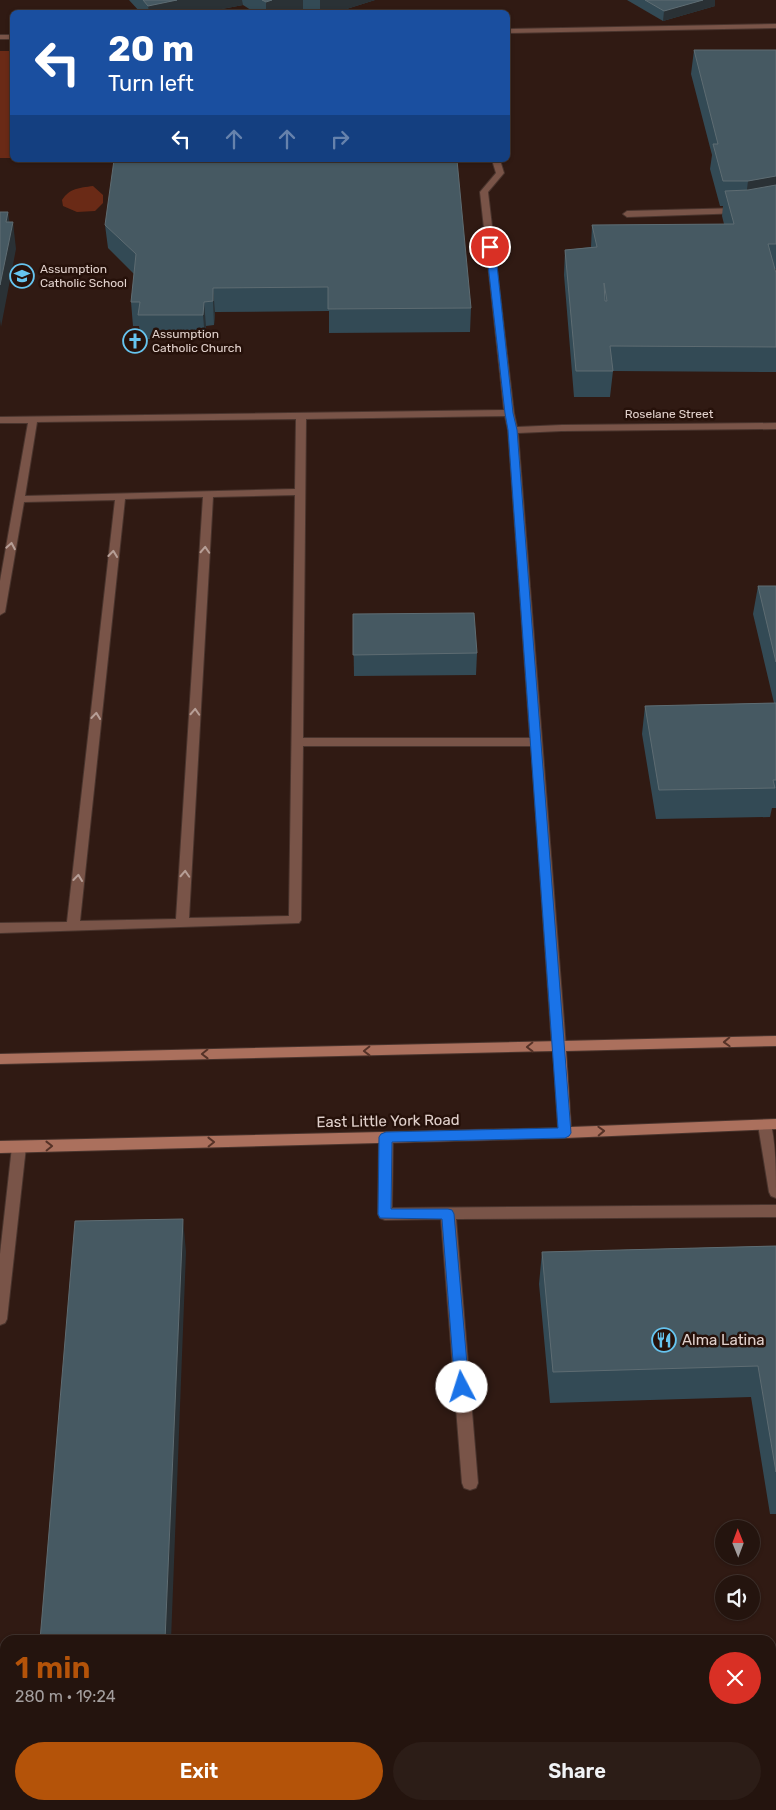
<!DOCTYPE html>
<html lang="en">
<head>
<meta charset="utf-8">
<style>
	body { margin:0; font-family:Rubik,sans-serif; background:#2c1d17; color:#f1f3f6; height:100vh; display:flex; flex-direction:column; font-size:19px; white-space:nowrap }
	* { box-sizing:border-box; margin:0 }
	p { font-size:16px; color:#a39e9e }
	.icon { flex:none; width:28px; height:28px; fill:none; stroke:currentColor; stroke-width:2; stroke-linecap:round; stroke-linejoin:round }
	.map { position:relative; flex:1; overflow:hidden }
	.sheet { position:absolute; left:0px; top:1635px; width:776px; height:175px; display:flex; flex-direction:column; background:#24140e; border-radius:15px 15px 0 0; box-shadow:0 1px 4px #0004,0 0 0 1px #41332e }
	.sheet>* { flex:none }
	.top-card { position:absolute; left:10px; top:10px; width:500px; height:152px; border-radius:8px; box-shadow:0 1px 4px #0004,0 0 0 1px #41332e; background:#1a4fa0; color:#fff; overflow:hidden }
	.needle { width:32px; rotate:359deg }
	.tools { position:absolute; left:715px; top:1520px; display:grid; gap:10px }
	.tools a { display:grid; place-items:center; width:45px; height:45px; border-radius:50%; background:#24140e; box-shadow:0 1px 4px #0004,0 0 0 1px #41332e; font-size:25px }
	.pin { position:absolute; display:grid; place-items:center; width:42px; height:42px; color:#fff; margin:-21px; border:2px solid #fff; border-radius:50%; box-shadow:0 1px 5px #0007 }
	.me { position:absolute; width:55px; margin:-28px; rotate:355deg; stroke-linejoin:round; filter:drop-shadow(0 0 4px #0008) }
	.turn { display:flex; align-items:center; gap:18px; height:105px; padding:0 15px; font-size:22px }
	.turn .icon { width:65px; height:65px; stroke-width:2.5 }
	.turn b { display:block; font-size:35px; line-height:42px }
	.lanes { display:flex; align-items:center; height:48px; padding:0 15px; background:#0003; justify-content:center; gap:25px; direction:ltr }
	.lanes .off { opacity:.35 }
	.round { display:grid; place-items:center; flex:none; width:52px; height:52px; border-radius:26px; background:#2c1d17 }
	.head { display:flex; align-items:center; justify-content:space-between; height:85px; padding:0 15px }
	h1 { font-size:30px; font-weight:600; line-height:38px; color:#b45309 }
	.primary-button { display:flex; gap:10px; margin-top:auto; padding:10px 15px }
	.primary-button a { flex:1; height:58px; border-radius:30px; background:#b45309; color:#fff; font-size:20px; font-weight:600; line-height:58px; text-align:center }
	.primary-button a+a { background:#2c1d17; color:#f1f3f6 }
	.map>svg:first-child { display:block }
	.green { fill:#6a2a16 }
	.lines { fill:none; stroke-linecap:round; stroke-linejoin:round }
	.service-casing { stroke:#49342d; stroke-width:2 }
	.minor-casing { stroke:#49342d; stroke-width:2 }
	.secondary-casing { stroke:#49342d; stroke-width:2 }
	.service { fill:#795448; fill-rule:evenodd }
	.minor { fill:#795448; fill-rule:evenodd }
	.secondary { fill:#ab705d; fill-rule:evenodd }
	.wall { fill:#334a55 }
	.shaded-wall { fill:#2a3135 }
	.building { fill:#465962; stroke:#5e6c72; fill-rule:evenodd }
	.oneway { stroke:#b79f97 }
	.oneway2 { stroke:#553227 }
	.route { fill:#1a73e8; stroke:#114b97 }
	.labels { text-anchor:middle; stroke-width:5; stroke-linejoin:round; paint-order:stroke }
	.far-poi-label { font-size:12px; fill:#e1d1cc; stroke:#26110a; text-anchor:start }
	.far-street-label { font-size:12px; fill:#e1d1cc; stroke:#26110a }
	.street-label { font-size:15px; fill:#e1d1cc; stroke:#26110a }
	.poi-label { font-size:15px; fill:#e1d1cc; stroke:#26110a; text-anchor:start }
</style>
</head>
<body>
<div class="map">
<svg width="776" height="1810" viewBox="0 0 776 1810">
	<rect width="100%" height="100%" fill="#301a13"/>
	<g class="green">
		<rect x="0" y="51" width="12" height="107"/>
		<path d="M 93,186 L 103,195 L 103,203 L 95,211 L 77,212 L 63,206 L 62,200 C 70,188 79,188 93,186 Z"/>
	</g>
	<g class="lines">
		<g class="service-casing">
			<g id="service">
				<path d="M 776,24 L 776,28 L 508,33 L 508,29 Z"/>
				<rect x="0" y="35" width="12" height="4"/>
				<path d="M 492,160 L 500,160 L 504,173 L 488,192 L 514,413 L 517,427 L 562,425 L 567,428 L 562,431 L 518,433 L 566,1047 L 564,1051 L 554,1051 L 552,1047 L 531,746 L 303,746 L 301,920 L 299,923 L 0,933 L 0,923 L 67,922 L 115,500 L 24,502 L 5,612 L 0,615 L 0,581 L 28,423 L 0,423 L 0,417 L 504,410 L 480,192 L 496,173 ZM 505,416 L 508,430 L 530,738 L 303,738 L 306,419 ZM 296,419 L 295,489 L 25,496 L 37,422 ZM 295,495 L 289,916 L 189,918 L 213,497 ZM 203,497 L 176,919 L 80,921 L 125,499 Z"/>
				<path d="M 740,208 L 743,209 L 743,213 L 627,217 L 623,214 L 627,211 Z"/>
				<path d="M 765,1120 L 770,1121 C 776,1141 776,1176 776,1198 L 771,1196 L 769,1192 L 758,1125 L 760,1121 Z"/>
				<path d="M 386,1132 L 391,1133 L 393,1137 L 392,1208 L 776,1205 L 776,1217 L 456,1219 L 478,1483 L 476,1488 L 470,1490 L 464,1488 L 462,1483 L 441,1219 L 385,1220 L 380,1218 L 378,1214 L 379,1137 L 381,1133 Z"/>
				<path d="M 19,1141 L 24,1143 L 26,1147 L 7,1319 L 5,1323 L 0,1325 L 0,1254 L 12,1147 L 14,1143 Z"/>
			</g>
		</g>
		<g class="minor-casing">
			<path id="minor" d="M 776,423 L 776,429 L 562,431 L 557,428 L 562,425 Z"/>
		</g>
		<g class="secondary-casing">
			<path id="secondary" d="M 776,1036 L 776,1046 L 566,1051 L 571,1127 L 776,1119 L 776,1129 L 565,1138 L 0,1153 L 0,1141 L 558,1128 L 553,1051 L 0,1064 L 0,1054 Z"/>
		</g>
		<use href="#service" class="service"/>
		<use href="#minor" class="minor"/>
		<use href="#secondary" class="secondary"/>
	</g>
	<g class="wall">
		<path d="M 129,0 L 375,0 L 337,12 L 310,12 L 303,9 L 290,12 L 254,12 L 243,5 L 206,12 L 140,12 Z"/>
		<path d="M 627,0 L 715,0 L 715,6 L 663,21 Z"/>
		<path d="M 694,50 L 776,50 L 776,269 L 775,269 L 776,273 L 776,372 L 613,371 L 610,397 L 574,397 L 564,275 L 565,250 L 591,247 L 592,225 L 724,224 L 722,216 L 723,206 L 720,206 L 710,169 L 712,155 L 691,74 Z"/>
		<path d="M 105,225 L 471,308 L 470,332 L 329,333 L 329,311 L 215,312 L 214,325 L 206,326 L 205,339 L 141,339 L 139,326 L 133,326 L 131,302 L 134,274 L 108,248 Z"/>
		<path d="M 758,586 L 776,586 L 776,808 L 772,808 L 770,817 L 656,819 L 642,734 L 645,706 L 774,703 L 753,614 Z"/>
		<path d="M 353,614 L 477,653 L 476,675 L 354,676 Z"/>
		<path d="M 776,1246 L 776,1514 L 770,1514 L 751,1397 L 550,1403 L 539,1284 L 542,1252 Z"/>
	</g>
	<g class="shaded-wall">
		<path d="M 177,0 L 242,0 L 243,5 L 206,12 L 149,12 L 148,6 Z"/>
		<path d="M 272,0 L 303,0 L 303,9 L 290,12 L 266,12 L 266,2 Z"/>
		<path d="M 320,0 L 375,0 L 337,12 L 320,12 Z"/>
		<path d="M 703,0 L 715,0 L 715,6 L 663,21 L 664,11 Z"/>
		<path d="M 776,176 L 776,198 L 745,205 L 748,181 Z"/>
		<path d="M 8,212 L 11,232 L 13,222 L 16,249 L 1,327 L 0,320 L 0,285 L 6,222 Z"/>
		<path d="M 213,288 L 215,312 L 214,325 L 213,301 Z"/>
		<path d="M 204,302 L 206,326 L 205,339 L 203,315 Z"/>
		<path d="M 183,1219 L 186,1252 L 171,1640 L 165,1640 Z"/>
	</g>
	<g class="building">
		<path d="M 143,0 L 177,0 L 148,6 Z"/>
		<path d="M 262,0 L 272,0 L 266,2 Z"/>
		<path d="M 645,0 L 703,0 L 664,11 Z"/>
		<path d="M 694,50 L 776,50 L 776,176 L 748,181 L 723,181 L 713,144 L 718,144 Z"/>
		<path d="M 114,160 L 457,160 L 471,308 L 328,309 L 328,287 L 213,288 L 213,301 L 204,302 L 203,315 L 138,315 L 140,302 L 131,302 L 136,254 L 105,225 Z"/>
		<path d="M 776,185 L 776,244 L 768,244 L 776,273 L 776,347 L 610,346 L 613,371 L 576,371 L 565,250 L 597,247 L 592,225 L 734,224 L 725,191 L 748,190 ZM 604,283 L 607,301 L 605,301 Z"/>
		<path d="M 0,212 L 8,212 L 6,222 L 13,222 L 0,285 Z"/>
		<path d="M 758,586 L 776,586 L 776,662 Z"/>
		<path d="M 474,613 L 477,653 L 353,655 L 353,614 Z"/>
		<path d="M 776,703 L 776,780 L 773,780 L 775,788 L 659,790 L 645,706 Z"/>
		<path d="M 183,1219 L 165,1640 L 40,1640 L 75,1221 Z"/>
		<path d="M 776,1246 L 776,1472 L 758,1366 L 553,1372 L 542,1252 Z"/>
	</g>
	<defs><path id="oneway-chevron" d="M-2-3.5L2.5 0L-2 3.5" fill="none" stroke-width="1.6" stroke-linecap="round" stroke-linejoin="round" transform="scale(1.25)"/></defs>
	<g class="oneway">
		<use href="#oneway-chevron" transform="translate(11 546) rotate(-80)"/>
		<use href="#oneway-chevron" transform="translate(205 550) rotate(-87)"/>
		<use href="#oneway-chevron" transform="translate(113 554) rotate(-84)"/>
		<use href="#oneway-chevron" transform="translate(195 712) rotate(-87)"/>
		<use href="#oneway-chevron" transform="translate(96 716) rotate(-84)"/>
		<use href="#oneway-chevron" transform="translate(185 874) rotate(-87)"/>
		<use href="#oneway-chevron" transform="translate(78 878) rotate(-84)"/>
	</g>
	<g class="oneway2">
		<use href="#oneway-chevron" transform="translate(727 1042) rotate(178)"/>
		<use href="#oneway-chevron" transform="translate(530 1047) rotate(179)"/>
		<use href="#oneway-chevron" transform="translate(367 1051) rotate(179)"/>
		<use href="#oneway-chevron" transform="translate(205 1054) rotate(179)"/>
		<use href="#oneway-chevron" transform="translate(601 1131) rotate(-2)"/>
		<use href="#oneway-chevron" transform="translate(211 1142) rotate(-1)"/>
		<use href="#oneway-chevron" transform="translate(49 1146) rotate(-1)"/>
	</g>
	<path class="route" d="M 490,245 L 495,247 L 513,413 L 517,430 L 571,1133 L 569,1136 L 565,1138 L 392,1142 L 391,1209 L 448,1209 L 452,1210 L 454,1214 L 469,1387 L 467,1391 L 462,1393 L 457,1391 L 455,1387 L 442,1219 L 380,1218 L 378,1214 L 379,1137 L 381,1134 L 386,1132 L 558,1128 L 508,430 L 505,413 L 486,247 Z"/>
	<defs>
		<g id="school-ring" transform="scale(1.25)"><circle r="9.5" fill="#26110a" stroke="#66c4ef" stroke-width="1.5"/><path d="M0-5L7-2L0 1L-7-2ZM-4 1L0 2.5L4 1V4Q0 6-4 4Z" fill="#66c4ef"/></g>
		<g id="church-ring" transform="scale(1.25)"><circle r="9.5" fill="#26110a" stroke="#66c4ef" stroke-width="1.5"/><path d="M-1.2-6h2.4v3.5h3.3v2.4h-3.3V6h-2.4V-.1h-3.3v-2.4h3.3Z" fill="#66c4ef"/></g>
		<g id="restaurant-ring" transform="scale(1.25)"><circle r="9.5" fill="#26110a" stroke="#66c4ef" stroke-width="1.5"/><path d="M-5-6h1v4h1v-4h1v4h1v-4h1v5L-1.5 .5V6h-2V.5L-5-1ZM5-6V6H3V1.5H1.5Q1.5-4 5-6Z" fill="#66c4ef"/></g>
	</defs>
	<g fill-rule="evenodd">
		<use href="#school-ring" x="22" y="276"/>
		<use href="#church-ring" x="135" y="341"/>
		<use href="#restaurant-ring" x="664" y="1340"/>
	</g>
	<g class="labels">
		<g class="far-poi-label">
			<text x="40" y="273">Assumption<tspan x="40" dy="14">Catholic School</tspan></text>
			<text x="152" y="338">Assumption<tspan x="152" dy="14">Catholic Church</tspan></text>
		</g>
		<g class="far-street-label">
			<text x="669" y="418">Roselane Street</text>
		</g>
		<g class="street-label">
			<text transform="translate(388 1121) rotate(-1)" y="5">East Little York Road</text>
		</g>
		<g class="poi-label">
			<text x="682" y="1345">Alma Latina</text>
		</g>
	</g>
</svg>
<div class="tools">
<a><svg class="needle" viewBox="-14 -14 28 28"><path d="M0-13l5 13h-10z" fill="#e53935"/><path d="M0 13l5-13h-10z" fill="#a39e9e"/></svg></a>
<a><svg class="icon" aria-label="sound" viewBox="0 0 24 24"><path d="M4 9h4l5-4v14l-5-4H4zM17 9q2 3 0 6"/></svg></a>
</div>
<div class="pin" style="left:490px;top:247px;background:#d93025"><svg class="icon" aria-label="arrive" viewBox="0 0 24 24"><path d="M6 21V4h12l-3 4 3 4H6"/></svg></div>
<svg class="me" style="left:462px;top:1387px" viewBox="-20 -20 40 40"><circle r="19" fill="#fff"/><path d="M0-13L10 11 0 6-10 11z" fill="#1a73e8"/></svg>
<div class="top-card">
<div class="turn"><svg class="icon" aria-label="left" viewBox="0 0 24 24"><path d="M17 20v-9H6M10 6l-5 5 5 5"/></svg><div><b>20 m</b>Turn left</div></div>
<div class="lanes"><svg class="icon" aria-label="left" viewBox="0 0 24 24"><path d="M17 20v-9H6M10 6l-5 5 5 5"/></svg><svg class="icon off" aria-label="ahead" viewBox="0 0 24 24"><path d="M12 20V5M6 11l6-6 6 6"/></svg><svg class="icon off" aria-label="ahead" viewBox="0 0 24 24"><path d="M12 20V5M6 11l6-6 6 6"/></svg><svg class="icon off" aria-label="right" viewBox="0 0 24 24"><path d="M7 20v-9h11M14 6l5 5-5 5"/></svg></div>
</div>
<section class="sheet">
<div class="head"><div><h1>1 min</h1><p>280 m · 19:24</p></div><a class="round" style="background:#d93025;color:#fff"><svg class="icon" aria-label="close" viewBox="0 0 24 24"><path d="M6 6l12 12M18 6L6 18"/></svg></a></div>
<div class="primary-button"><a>Exit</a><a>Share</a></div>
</section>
</div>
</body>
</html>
